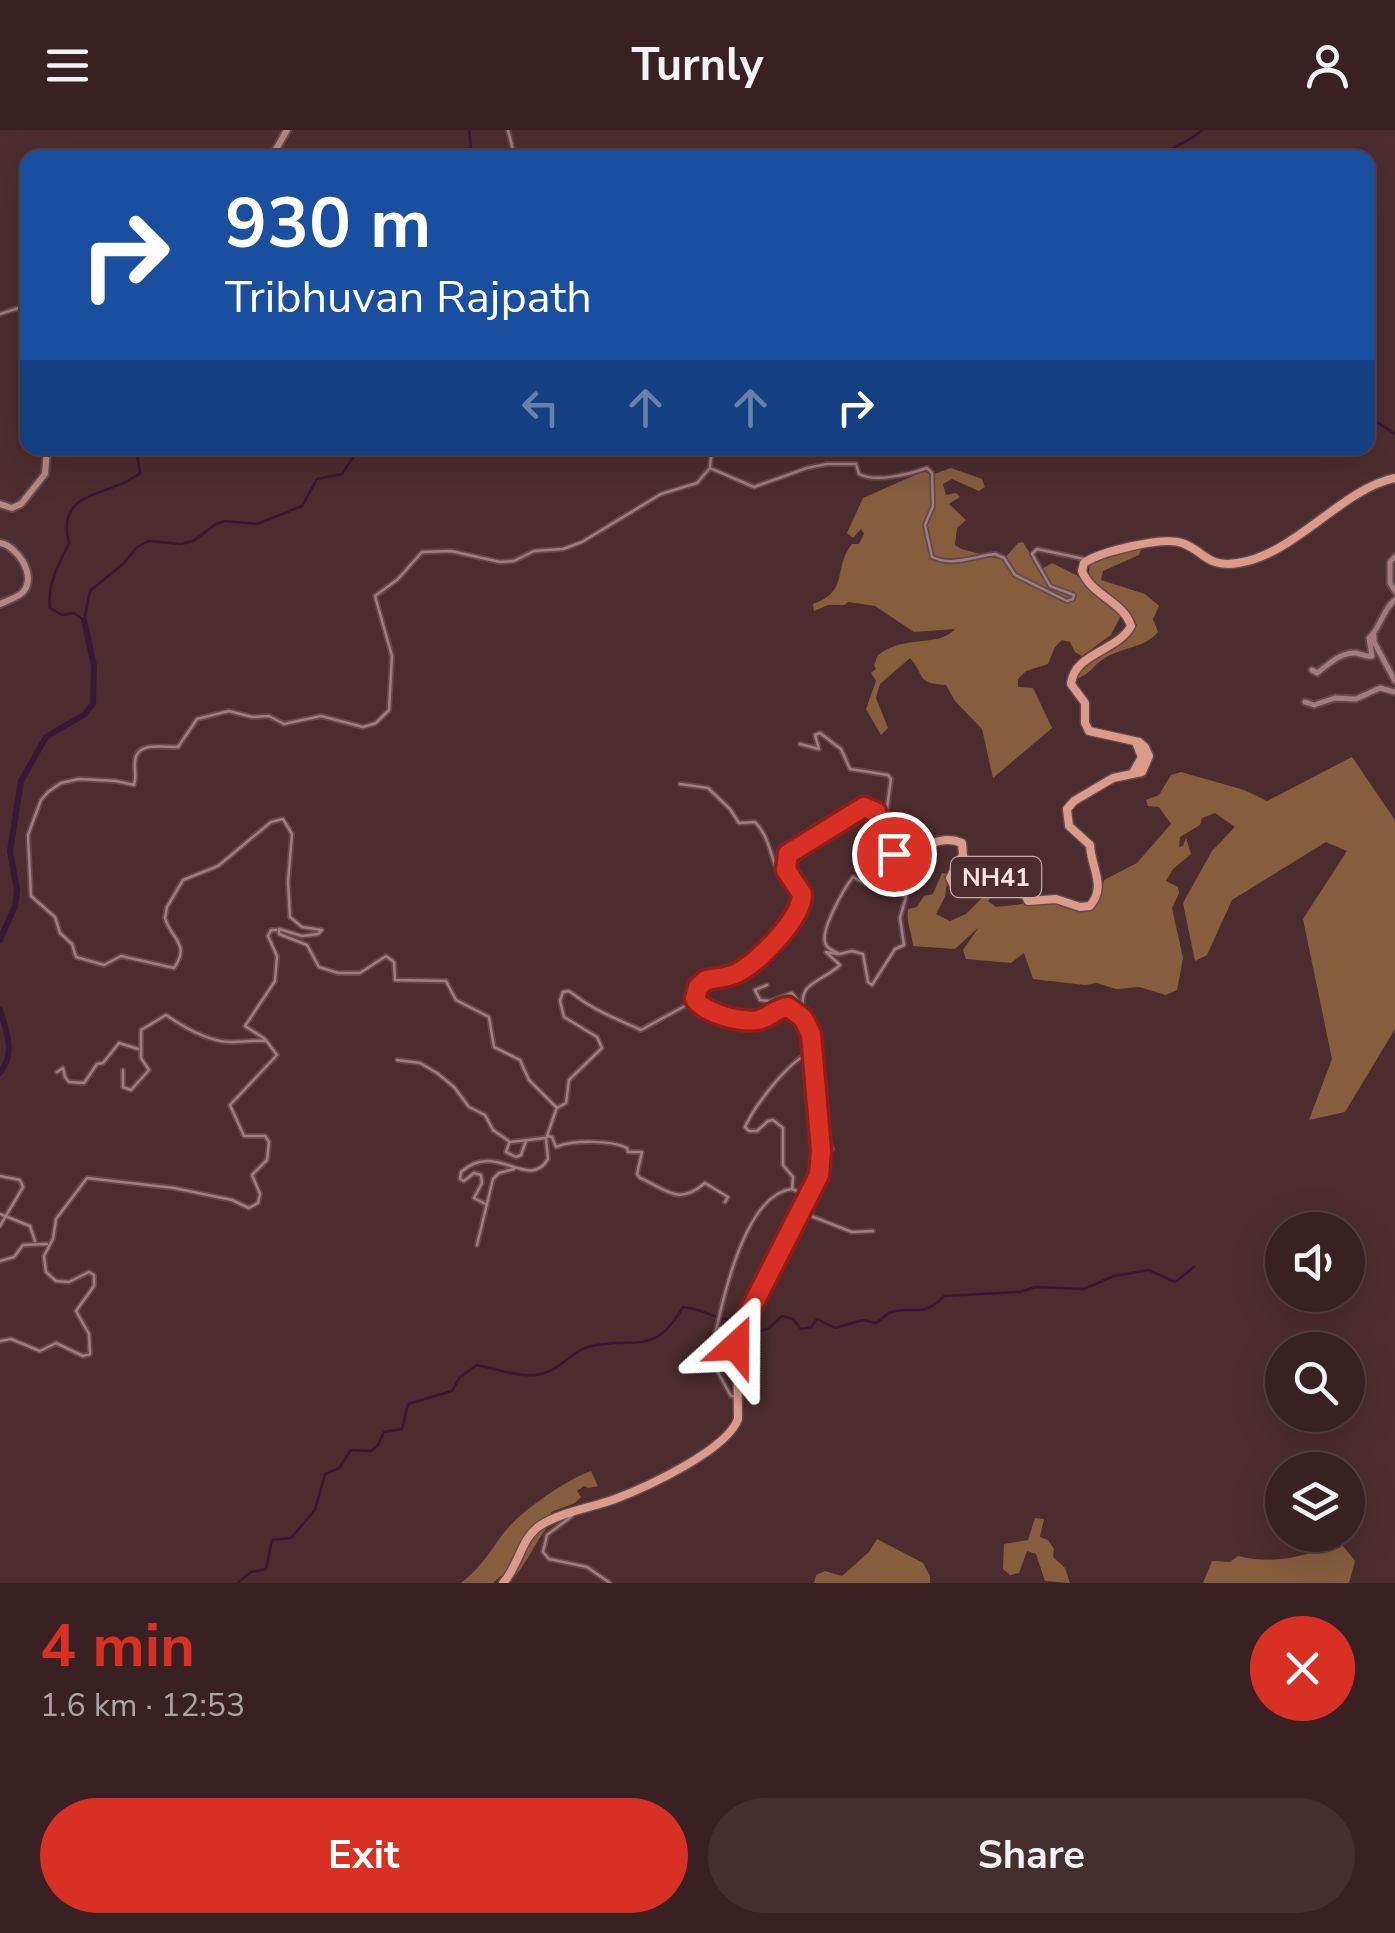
<!DOCTYPE html>
<html lang="en">
<head>
<meta charset="utf-8">
<style>
	body { margin:0; font-family:"Nunito Sans",sans-serif; background:#442e30; color:#f1f3f6; height:100vh; display:flex; flex-direction:column; font-size:38px; white-space:nowrap }
	* { box-sizing:border-box; margin:0 }
	p { font-size:32px; color:#aba3a6 }
	.icon { flex:none; width:55px; height:55px; fill:none; stroke:currentColor; stroke-width:2; stroke-linecap:round; stroke-linejoin:round }
	.map { position:relative; height:1453px; overflow:hidden }
	.drawer { display:flex; flex-direction:column; background:#392123; flex:1 }
	.drawer>* { flex:none }
	.guide { position:absolute; left:20px; top:20px; width:1355px; height:305px; border-radius:20px; box-shadow:0 10px 40px #0002,0 0 0 2px #533e41; background:#1a4fa0; color:#fff; overflow:hidden }
	.controls { position:absolute; left:1265px; top:1082px; display:grid; gap:20px }
	.controls a { display:grid; place-items:center; width:100px; height:100px; border-radius:50%; background:#392123; box-shadow:0 10px 40px #0002,0 0 0 2px #533e41; font-size:50px }
	.pin { position:absolute; display:grid; place-items:center; width:85px; height:85px; color:#fff; margin:-42px; border:5px solid #fff; border-radius:50%; box-shadow:0 2px 10px #0007 }
	.me { position:absolute; width:110px; margin:-55px; rotate:24deg; stroke-linejoin:round; filter:drop-shadow(0 0 8px #0008) }
	.turn { display:flex; align-items:center; gap:35px; height:210px; padding:0 40px; font-size:45px }
	.turn .icon { width:130px; height:130px; stroke-width:2.5 }
	.turn b { display:block; font-size:70px; line-height:85px }
	.lanes { display:flex; align-items:center; height:95px; padding:0 40px; background:#0003; justify-content:center; gap:50px; direction:ltr }
	.lanes .off { opacity:.35 }
	.round { display:grid; place-items:center; flex:none; width:105px; height:105px; border-radius:52px; background:#442e30 }
	.headline { display:flex; align-items:center; justify-content:space-between; height:170px; padding:0 40px }
	h1 { font-size:60px; font-weight:700; line-height:75px; color:#d93025 }
	.cta { display:flex; gap:20px; margin-top:auto; padding:20px 40px }
	.cta a { flex:1; height:115px; border-radius:60px; background:#d93025; color:#fff; font-size:40px; font-weight:700; line-height:115px; text-align:center }
	.cta a+a { background:#442e30; color:#f1f3f6 }
	header { display:flex; justify-content:space-between; align-items:center; height:130px; padding:0 40px; background:#392123; font-size:45px; font-weight:700 }
	.map>svg:first-child { display:block }
	.forest { fill:#865e3e }
	.lines { fill:none; stroke-linecap:round; stroke-linejoin:round }
	.stream { stroke:#391836; stroke-width:2.5 }
	.river { stroke:#391836; stroke-width:6 }
	.minor-casing { stroke:#64494c; stroke-width:6 }
	.tertiary-casing { stroke:#64494c; stroke-width:9 }
	.secondary-casing { stroke:#64494c; stroke-width:10 }
	.trunk-casing { stroke:#64494c; stroke-width:11 }
	.minor { stroke:#a17b7d; stroke-width:2.5 }
	.tertiary { stroke:#a17b7d; stroke-width:5 }
	.secondary { stroke:#b78782; stroke-width:6 }
	.trunk { stroke:#dc9a8a; stroke-width:8 }
	.route-casing { stroke:#8d1f18; stroke-width:25 }
	.route { stroke:#d93025; stroke-width:18 }
	.labels { text-anchor:middle; stroke-width:9; stroke-linejoin:round; paint-order:stroke }
	.shield { fill:#4c2c2f; stroke:#c4abac; stroke-width:2.5 }
	.shield-label { font-size:25px; font-weight:bold; fill:#f7e1e2 }
</style>
</head>
<body>
<header><svg class="icon" aria-label="menu" viewBox="0 0 24 24"><path d="M4 6h16M4 12h16M4 18h16"/></svg>Turnly<svg class="icon" aria-label="person" viewBox="0 0 24 24"><circle cx="12" cy="8" r="4"/><path d="M4 21q1-7 8-7t8 7"/></svg></header>
<div class="map">
<svg width="1395" height="1453" viewBox="0 0 1395 1453">
	<rect width="100%" height="100%" fill="#4c2c2f"/>
	<g class="forest">
		<path d="M 951,338 L 982,349 L 985,357 L 979,361 L 952,349 L 943,354 L 946,365 L 956,363 L 960,367 L 949,374 L 966,390 L 957,398 L 955,415 L 961,419 L 1003,430 L 1018,413 L 1023,412 L 1040,440 L 1052,433 L 1076,445 L 1121,485 L 1111,505 L 1082,526 L 1075,522 L 1070,512 L 1062,510 L 1055,517 L 1048,534 L 1026,541 L 1018,549 L 1018,557 L 1033,558 L 1052,598 L 993,648 L 982,599 L 955,571 L 946,555 C 915,553 926,546 910,528 L 880,554 L 876,568 L 888,598 L 881,605 L 866,579 L 876,551 L 871,543 L 876,539 L 874,535 L 878,525 C 905,504 938,518 955,499 L 914,502 L 875,476 L 848,472 L 844,475 L 828,475 L 814,481 L 813,474 C 850,461 832,440 852,414 L 859,414 L 864,404 L 861,399 L 853,408 L 847,403 L 863,368 L 924,341 L 931,345 Z"/>
		<path d="M 1141,419 L 1139,425 L 1103,441 L 1101,450 L 1145,464 L 1159,476 L 1153,489 L 1158,502 C 1147,516 1124,518 1108,526 C 1094,533 1090,546 1075,549 C 1089,524 1128,522 1137,495 C 1130,473 1074,455 1093,431 Z"/>
		<path d="M 1352,627 L 1395,690 L 1395,899 L 1345,982 L 1309,990 L 1332,929 L 1303,789 L 1347,721 L 1326,712 L 1232,770 L 1207,825 L 1195,831 L 1183,773 L 1212,721 L 1235,697 L 1215,683 L 1202,688 L 1200,695 L 1180,707 L 1179,717 L 1183,716 L 1186,708 L 1191,724 L 1173,739 L 1166,751 L 1178,757 L 1179,763 L 1172,778 L 1183,828 L 1177,860 L 1166,865 L 1139,857 L 1116,859 L 1097,853 L 1085,855 L 1033,849 L 1024,823 L 1011,833 L 966,829 L 963,820 L 979,797 L 955,819 L 913,816 C 912,802 906,793 908,779 L 917,777 L 924,766 L 933,764 L 942,743 L 948,744 L 945,767 L 936,784 L 950,791 L 966,784 L 997,753 L 1002,754 L 988,771 L 996,777 L 1052,771 L 1086,782 L 1100,767 L 1104,750 L 1137,733 L 1171,694 L 1159,677 L 1148,676 L 1146,670 L 1159,665 L 1171,645 L 1181,642 L 1244,660 L 1267,671 Z"/>
		<path d="M 591,1341 L 598,1356 L 588,1358 L 584,1356 L 577,1361 L 581,1367 L 575,1373 L 551,1382 L 551,1393 C 534,1412 527,1436 508,1453 L 501,1446 L 493,1453 L 461,1453 C 484,1435 490,1420 507,1399 C 524,1379 566,1350 591,1341 Z"/>
		<path d="M 1035,1388 L 1044,1389 L 1040,1407 L 1048,1410 L 1054,1419 L 1053,1427 L 1065,1438 L 1070,1453 L 1045,1451 L 1036,1424 L 1027,1421 L 1019,1443 L 1010,1445 L 1003,1439 L 1004,1414 L 1028,1410 Z"/>
		<path d="M 877,1409 L 923,1433 L 930,1446 L 930,1453 L 814,1453 L 816,1445 L 825,1441 L 842,1446 L 869,1422 Z"/>
		<path d="M 1342,1415 L 1355,1431 L 1349,1453 L 1203,1453 L 1212,1431 L 1230,1432 L 1238,1426 C 1278,1436 1305,1424 1342,1415 Z"/>
	</g>
	<g class="lines">
		<g class="stream">
			<path d="M 468,28 L 471,18 L 469,0"/>
			<path d="M 1022,28 L 1048,24 L 1072,28"/>
			<path d="M 1161,28 C 1173,14 1189,13 1202,0"/>
			<path d="M 1368,286 L 1395,304"/>
			<path d="M 136,318 L 140,343 C 110,368 55,358 69,413 C 59,434 47,454 50,478 L 62,485 L 74,483 L 84,490 L 90,461 L 124,433 L 137,417 L 149,411 L 181,414 L 193,411 L 216,394 L 225,391 L 257,394 L 302,376 L 317,349 L 342,344 L 359,318"/>
			<path d="M 238,1453 L 251,1442 L 266,1439 L 272,1410 L 291,1408 L 315,1380 L 325,1344 L 339,1338 L 351,1320 L 371,1321 L 378,1315 L 384,1302 L 402,1299 L 408,1274 L 452,1261 L 460,1247 L 477,1235 C 499,1239 526,1251 547,1242 C 562,1237 573,1221 588,1217 C 634,1205 653,1229 683,1177 C 697,1178 704,1183 717,1187 C 733,1192 745,1190 759,1201 L 768,1199 L 782,1186 L 793,1189 L 801,1199 L 811,1197 L 817,1189 L 835,1198 L 863,1190 L 876,1193 C 881,1190 884,1186 889,1183 C 908,1174 923,1190 944,1166 L 1020,1162 L 1036,1157 L 1084,1159 L 1114,1146 L 1149,1140 L 1175,1152 L 1194,1137"/>
		</g>
		<g class="river">
			<path d="M 0,810 L 15,776 L 17,760 L 10,721 L 21,651 L 46,607 L 85,584 L 93,574 L 94,536 L 84,490"/>
			<path d="M 0,880 C 7,904 16,922 0,943"/>
		</g>
		<g class="minor-casing">
			<g id="minor">
				<path d="M 508,0 L 515,28"/>
				<path d="M 0,184 L 28,175"/>
				<path d="M 712,318 L 710,338 L 754,357 L 807,338 L 827,334 L 856,334 L 859,344 C 875,353 910,344 927,338 L 932,343 L 933,376 L 925,395 L 932,427 C 952,437 975,426 995,424 L 1004,428 L 1015,445 L 1067,471 L 1073,469 L 1074,465 L 1050,456 L 1032,424 L 1037,419 L 1084,429"/>
				<path d="M 800,614 L 819,619 L 815,605 L 820,603 L 841,619 L 850,639 L 888,645 L 891,649 L 887,678 L 883,686"/>
				<path d="M 680,654 L 708,658 L 730,679 L 739,693 L 755,692 C 775,713 768,737 787,750"/>
				<path d="M 853,747 L 876,759 L 902,764 L 906,767 L 900,788 L 904,815 L 895,819 L 872,855 L 868,852 L 863,824 L 852,821 L 839,824 C 835,821 829,820 826,815 C 818,803 845,757 853,747 Z"/>
				<path d="M 767,855 L 755,860 L 760,870 L 770,871 L 792,863 L 800,873"/>
				<path d="M 694,871 L 641,900 C 613,887 594,881 569,861 L 563,862 L 560,871 L 564,887 L 597,907 L 602,918 L 569,950 L 566,973 L 557,978 L 529,950 L 520,930 L 494,917 L 489,887 L 456,870 L 446,851 L 395,850 L 394,832 L 386,826 L 360,843 L 338,843 L 319,837 L 307,815 L 279,804 L 279,799 L 302,806 L 318,804 L 322,800 L 302,797 L 290,787 L 288,752 L 292,704 L 283,689 L 271,692 L 218,736 L 183,750 L 167,777 L 165,788 C 171,809 191,814 174,838 L 121,826 L 104,835 L 76,827 L 72,814 L 60,803 L 55,787 L 31,766 L 28,705 L 41,670 L 48,662 L 61,653 L 79,649 L 116,651 L 134,655 C 137,646 134,640 135,631 C 137,610 165,618 178,617 L 197,589 L 229,581 L 252,587 L 269,586 L 284,594 L 321,586 L 363,597 L 376,593 L 389,580 L 392,526 L 375,466 L 398,449 L 422,422 L 451,421 L 500,432 L 514,431 L 534,421 L 563,419 L 582,412 L 661,364 L 697,353 L 710,338"/>
				<path d="M 806,887 C 793,852 820,854 840,835 L 826,822 L 838,824"/>
				<path d="M 397,930 L 420,933 L 437,943 L 454,957 L 469,977 L 485,985 L 493,1000 L 510,1012 L 545,1008"/>
				<path d="M 123,940 L 123,957 L 131,960 L 149,940 L 141,928 L 141,900 L 166,885 C 185,898 212,913 233,912 C 245,912 254,910 266,911"/>
				<path d="M 57,942 L 63,938 L 65,947 L 69,952 L 84,953 L 97,934 L 103,933 L 119,913 L 138,919"/>
				<path d="M 820,988 L 832,1019"/>
				<path d="M 547,1006 L 552,1007 L 556,1017 C 573,1010 611,1010 627,1018 L 628,1022 L 642,1022 L 637,1044 L 640,1048 C 668,1060 678,1076 705,1053 L 728,1067 L 725,1072"/>
				<path d="M 509,1013 L 506,1022 L 516,1027 L 521,1025 L 526,1011"/>
				<path d="M 0,1046 L 20,1050 L 23,1057 L 0,1096"/>
				<path d="M 803,1064 L 792,1059 L 793,1047 L 783,1035 L 783,998 L 773,990 L 768,991 L 757,1001 L 749,1001 L 745,997 C 755,975 786,935 807,924"/>
				<path d="M 808,1070 L 812,1075 L 811,1086 L 852,1102 L 873,1101"/>
				<path d="M 487,1075 L 474,1068 L 482,1053 L 481,1045 L 474,1043 L 464,1051 L 460,1049 L 461,1042 C 497,1010 528,1062 548,1029 L 546,1009 L 556,980"/>
				<path d="M 0,1084 L 30,1096 L 35,1111"/>
				<path d="M 477,1115 L 493,1049 L 499,1043 L 514,1039"/>
				<path d="M 0,1131 L 14,1127 L 23,1115 L 47,1114"/>
				<path d="M 719,1198 L 735,1202"/>
				<path d="M 0,1211 L 11,1209 L 40,1221 L 56,1213 L 83,1226 L 90,1224 L 89,1204 L 76,1181 L 94,1156 L 94,1145 L 89,1142 L 69,1152 L 56,1151 L 46,1142 L 44,1126 L 53,1109 L 56,1089 L 87,1048 L 174,1058 L 232,1070 L 249,1078 L 258,1073 L 260,1064 L 252,1045 L 267,1030 L 269,1012 L 265,1006 L 244,1006 L 230,975 L 277,925 L 265,909 L 245,896 L 275,851 L 277,826 L 268,806 L 271,800 L 276,800"/>
				<path d="M 735,1266 L 731,1266 C 724,1253 714,1238 712,1223 C 711,1212 716,1202 718,1192 C 726,1156 748,1064 792,1059"/>
				<path d="M 572,1386 L 547,1405 L 543,1422 L 549,1429 L 587,1437 L 610,1453"/>
			</g>
		</g>
		<g class="tertiary-casing">
			<g id="tertiary">
				<path d="M 1395,427 L 1390,432 L 1390,453 L 1395,461"/>
				<path d="M 1374,505 L 1374,512 L 1395,551"/>
				<path d="M 1312,540 L 1317,543 C 1328,535 1340,522 1356,523 C 1361,524 1366,527 1372,526 L 1369,508 C 1381,497 1383,479 1395,470"/>
				<path d="M 1305,572 L 1314,575 L 1335,568 L 1356,569 L 1380,558 L 1395,562"/>
			</g>
		</g>
		<g class="secondary-casing">
			<g id="secondary">
				<path d="M 271,28 L 287,0"/>
				<path d="M 0,374 L 12,378 L 21,374 L 45,344 L 47,318"/>
				<path d="M 0,413 C 16,415 38,446 23,462 C 19,467 6,471 0,474"/>
			</g>
		</g>
		<g class="trunk-casing">
			<g id="trunk">
				<path d="M 1134,641 L 1142,627 L 1137,615"/>
				<path d="M 503,1453 C 519,1436 521,1407 541,1395 C 564,1381 591,1378 615,1369 C 647,1357 727,1320 738,1289 L 737,1208 L 820,1039 L 811,905 L 803,888 L 789,877 C 776,878 771,887 759,890 C 742,894 699,883 695,866 L 706,850 C 718,848 728,848 738,842 C 760,831 798,791 802,767 L 786,740 L 788,724 L 832,700 L 857,680 L 868,677 L 878,685 L 883,714 L 892,723 C 918,726 936,702 962,713 L 963,725 L 950,748 L 955,758 L 968,758 L 1011,744 L 1018,748 L 1028,771 L 1056,769 L 1080,777 L 1090,776 C 1107,756 1091,738 1090,715 L 1069,696 L 1067,679 L 1074,671 L 1113,648 L 1142,642 L 1149,626 L 1145,617 L 1139,612 L 1089,601 L 1085,593 L 1085,573 L 1071,554 C 1074,523 1118,521 1131,496 C 1124,472 1091,465 1082,441 L 1084,433 C 1099,422 1163,406 1182,413 C 1205,421 1206,438 1238,433 C 1294,425 1342,359 1395,348"/>
			</g>
		</g>
		<use href="#minor" class="minor"/>
		<use href="#tertiary" class="tertiary"/>
		<use href="#secondary" class="secondary"/>
		<use href="#trunk" class="trunk"/>
	</g>
	<g class="lines">
		<g class="route-casing">
			<path id="route" d="M 736,1216 L 739,1202 L 819,1045 L 821,1020 L 811,904 L 803,888 L 788,877 C 776,878 769,888 758,890 C 740,893 704,883 695,869 L 698,857 L 706,850 C 717,848 727,848 737,843 C 759,832 802,788 802,764 L 786,740 L 788,724 L 864,677 L 876,682 L 884,714 L 894,724"/>
		</g>
		<use href="#route" class="route"/>
	</g>
	<g class="labels">
		<rect class="shield" x="951" y="727" width="90" height="40" rx="8"/>
		<g class="shield-label">
			<text x="996" y="756">NH41</text>
		</g>
	</g>
</svg>
<div class="controls">
<a><svg class="icon" aria-label="sound" viewBox="0 0 24 24"><path d="M4 9h4l5-4v14l-5-4H4zM17 9q2 3 0 6"/></svg></a>
<a><svg class="icon" aria-label="search" viewBox="0 0 24 24"><circle cx="10" cy="10" r="6"/><path d="M15 15l6 6"/></svg></a>
<a><svg class="icon" aria-label="layers" viewBox="0 0 24 24"><path d="M12 4l9 5-9 5-9-5zM3 14l9 5 9-5"/></svg></a>
</div>
<div class="pin" style="left:894px;top:724px;background:#d93025"><svg class="icon" aria-label="arrive" viewBox="0 0 24 24"><path d="M6 21V4h12l-3 4 3 4H6"/></svg></div>
<svg class="me" style="left:736px;top:1216px" viewBox="-20 -20 40 40"><path d="M0-17L14 15 0 8-14 15z" fill="#d93025" stroke="#fff" stroke-width="4"/></svg>
<div class="guide">
<div class="turn"><svg class="icon" aria-label="right" viewBox="0 0 24 24"><path d="M7 20v-9h11M14 6l5 5-5 5"/></svg><div><b>930 m</b>Tribhuvan Rajpath</div></div>
<div class="lanes"><svg class="icon off" aria-label="left" viewBox="0 0 24 24"><path d="M17 20v-9H6M10 6l-5 5 5 5"/></svg><svg class="icon off" aria-label="ahead" viewBox="0 0 24 24"><path d="M12 20V5M6 11l6-6 6 6"/></svg><svg class="icon off" aria-label="ahead" viewBox="0 0 24 24"><path d="M12 20V5M6 11l6-6 6 6"/></svg><svg class="icon" aria-label="right" viewBox="0 0 24 24"><path d="M7 20v-9h11M14 6l5 5-5 5"/></svg></div>
</div>
</div>
<section class="drawer">
<div class="headline"><div><h1>4 min</h1><p>1.6 km · 12:53</p></div><a class="round" style="background:#d93025;color:#fff"><svg class="icon" aria-label="close" viewBox="0 0 24 24"><path d="M6 6l12 12M18 6L6 18"/></svg></a></div>
<div class="cta"><a>Exit</a><a>Share</a></div>
</section>
</body>
</html>
